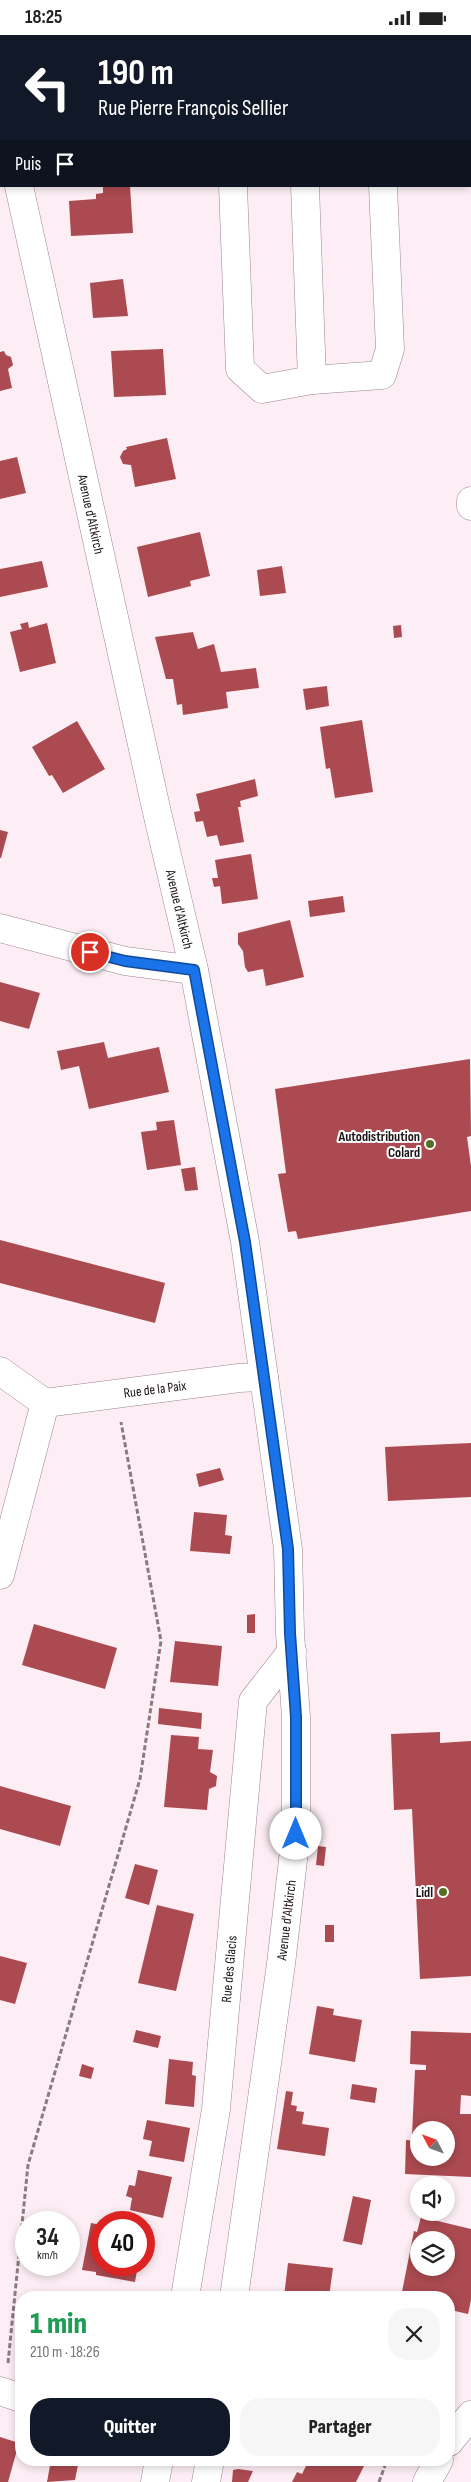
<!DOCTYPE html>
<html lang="fr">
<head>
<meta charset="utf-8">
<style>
	body { margin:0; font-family:"Sofia Sans Condensed",sans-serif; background:#f6f6f6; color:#222; height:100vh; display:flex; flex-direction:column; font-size:19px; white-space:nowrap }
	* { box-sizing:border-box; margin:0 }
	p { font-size:16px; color:#767676 }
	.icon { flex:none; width:28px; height:28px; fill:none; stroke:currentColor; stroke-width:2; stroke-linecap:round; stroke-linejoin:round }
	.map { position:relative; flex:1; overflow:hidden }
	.details { position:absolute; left:15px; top:2256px; width:440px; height:175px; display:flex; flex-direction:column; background:#fff; border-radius:20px; box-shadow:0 2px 8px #0003 }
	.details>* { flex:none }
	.guide { position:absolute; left:0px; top:0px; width:471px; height:152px; box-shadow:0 2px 8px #0003; background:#111827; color:#fff; overflow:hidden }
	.needle { width:32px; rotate:311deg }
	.buttons { position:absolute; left:410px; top:2086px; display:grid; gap:10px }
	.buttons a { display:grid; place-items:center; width:45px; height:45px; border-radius:50%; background:#fff; box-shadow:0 2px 8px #0003; font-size:25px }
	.speed { position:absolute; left:15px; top:2176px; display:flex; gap:10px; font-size:25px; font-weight:700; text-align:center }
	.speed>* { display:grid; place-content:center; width:65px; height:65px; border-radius:50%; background:#fff; box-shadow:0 2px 8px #0003; line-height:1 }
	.speed small { font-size:12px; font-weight:400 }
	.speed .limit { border:8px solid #d22; background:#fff; color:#111 }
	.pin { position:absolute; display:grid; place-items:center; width:42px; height:42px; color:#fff; margin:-21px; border:2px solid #fff; border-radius:50%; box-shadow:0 1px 5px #0007 }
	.me { position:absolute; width:55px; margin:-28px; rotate:0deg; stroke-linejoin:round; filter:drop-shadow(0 0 4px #0008) }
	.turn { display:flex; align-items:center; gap:18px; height:105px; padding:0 15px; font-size:22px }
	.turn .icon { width:65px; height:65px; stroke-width:2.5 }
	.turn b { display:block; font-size:35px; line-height:42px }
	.then { display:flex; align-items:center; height:48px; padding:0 15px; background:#0003; gap:10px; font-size:19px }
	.round { display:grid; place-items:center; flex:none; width:52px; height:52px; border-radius:20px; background:#f6f6f6 }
	.summary { display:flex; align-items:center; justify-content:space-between; height:85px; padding:0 15px }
	h1 { font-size:30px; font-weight:800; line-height:38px; color:#1e9e55 }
	.action { display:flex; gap:10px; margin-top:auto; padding:10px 15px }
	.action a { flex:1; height:58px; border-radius:20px; background:#111827; color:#fff; font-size:20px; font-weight:800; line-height:58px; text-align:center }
	.action a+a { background:#f6f6f6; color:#222 }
	.status { display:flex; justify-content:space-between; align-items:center; height:35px; padding:0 25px; background:#fff; direction:ltr }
	.status svg { height:14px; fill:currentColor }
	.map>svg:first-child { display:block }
	.building { fill:#ab4a50; fill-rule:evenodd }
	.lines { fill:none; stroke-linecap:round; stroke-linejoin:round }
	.minor-casing { stroke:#9b868f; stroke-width:29 }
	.path { stroke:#877c80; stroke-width:3; stroke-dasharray:5 2.5; stroke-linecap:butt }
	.minor { stroke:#fff; stroke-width:28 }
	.route-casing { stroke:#114b97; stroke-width:12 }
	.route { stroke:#1a73e8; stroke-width:9 }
	.poi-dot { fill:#556f21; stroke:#fff; stroke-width:2 }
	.labels { text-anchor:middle; stroke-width:4; stroke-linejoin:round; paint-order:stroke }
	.street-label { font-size:14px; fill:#1b1316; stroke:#fff }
	.poi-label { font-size:14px; font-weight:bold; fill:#1b1316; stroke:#fff; text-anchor:end }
</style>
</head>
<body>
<div class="status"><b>18:25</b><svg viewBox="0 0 49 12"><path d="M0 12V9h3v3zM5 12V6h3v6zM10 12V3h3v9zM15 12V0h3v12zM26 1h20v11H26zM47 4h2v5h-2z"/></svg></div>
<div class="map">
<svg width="471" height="2447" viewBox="0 0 471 2447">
	<rect width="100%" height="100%" fill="#fceef4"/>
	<g class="building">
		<path d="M 103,151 L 130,151 L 133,198 L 71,201 L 69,166 L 96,164 L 96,159 L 103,158 Z"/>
		<path d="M 123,244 L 128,281 L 93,283 L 90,248 Z"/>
		<path d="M 163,314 L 166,360 L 114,362 L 111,316 Z"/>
		<path d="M 4,316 L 6,320 L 11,322 L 13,330 L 8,334 L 12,353 L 0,356 L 0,317 Z"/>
		<path d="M 167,403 L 176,444 L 135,452 L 131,430 L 123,429 L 120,422 L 123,416 L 127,414 L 126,412 Z"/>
		<path d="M 17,422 L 26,458 L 0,464 L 0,426 Z"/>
		<path d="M 200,497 L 210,541 L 190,546 L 191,551 L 148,562 L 137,512 Z"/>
		<path d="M 42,526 L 48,552 L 0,562 L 0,534 Z"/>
		<path d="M 282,531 L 286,558 L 260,561 L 257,535 Z"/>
		<path d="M 28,587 L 29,593 L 47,588 L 56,628 L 20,637 L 10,597 L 22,594 L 20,589 Z"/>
		<path d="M 401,590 L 402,602 L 394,603 L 393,591 Z"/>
		<path d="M 193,597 L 198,614 L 214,609 L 221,637 L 256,633 L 259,653 L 226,657 L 228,673 L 183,680 L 182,669 L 177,670 L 173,644 L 166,644 L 155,602 Z"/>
		<path d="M 327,651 L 329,671 L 306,675 L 303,654 Z"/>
		<path d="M 362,685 L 373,757 L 335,763 L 330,733 L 326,734 L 320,692 Z"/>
		<path d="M 77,686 L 105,734 L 63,758 L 52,740 L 49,741 L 32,712 Z"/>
		<path d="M 255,744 L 258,761 L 240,766 L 241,772 L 238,772 L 244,807 L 220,811 L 217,800 L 207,802 L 203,786 L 196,787 L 194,777 L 200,776 L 196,759 Z"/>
		<path d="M 0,795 L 8,797 L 1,823 L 0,823 Z"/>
		<path d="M 251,819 L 258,864 L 222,869 L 220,851 L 214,852 L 212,843 L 218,843 L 215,825 Z"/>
		<path d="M 343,861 L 345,877 L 310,882 L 308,866 Z"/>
		<path d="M 290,885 L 304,942 L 266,951 L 263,934 L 248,937 L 245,932 L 243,916 L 238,909 L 238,898 Z"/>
		<path d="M 0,947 L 40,958 L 29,994 L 0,986 Z"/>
		<path d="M 104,1007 L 108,1023 L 159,1012 L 169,1057 L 89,1074 L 79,1031 L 61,1035 L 57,1016 Z"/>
		<path d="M 470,1024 L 471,1101 L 467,1102 L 471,1131 L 471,1176 L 298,1204 L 296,1196 L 288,1197 L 278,1139 L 286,1138 L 275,1054 Z"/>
		<path d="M 174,1085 L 181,1130 L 147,1135 L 141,1097 L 157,1095 L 156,1087 Z"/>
		<path d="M 195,1132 L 198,1155 L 185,1156 L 181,1134 Z"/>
		<path d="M 0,1205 L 165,1248 L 155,1288 L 0,1248 Z"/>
		<path d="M 471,1408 L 471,1462 L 388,1466 L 385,1412 Z"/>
		<path d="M 220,1433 L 224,1445 L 199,1452 L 196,1439 Z"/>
		<path d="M 194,1477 L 227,1480 L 225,1500 L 232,1501 L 230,1519 L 190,1516 Z"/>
		<path d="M 255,1579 L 255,1598 L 247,1598 L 247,1580 Z"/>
		<path d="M 34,1589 L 117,1613 L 105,1654 L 22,1630 Z"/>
		<path d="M 175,1606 L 222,1611 L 218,1651 L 170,1647 Z"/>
		<path d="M 159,1673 L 202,1678 L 201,1694 L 158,1689 Z"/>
		<path d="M 440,1697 L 440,1708 L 471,1706 L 471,1941 L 420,1944 L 412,1774 L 394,1775 L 391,1699 Z"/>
		<path d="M 171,1700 L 199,1702 L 198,1714 L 213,1715 L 210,1737 L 217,1741 L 216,1751 L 209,1754 L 207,1775 L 164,1772 Z"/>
		<path d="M 0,1751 L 71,1771 L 60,1811 L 0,1794 Z"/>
		<path d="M 318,1811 L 326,1812 L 324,1831 L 316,1830 Z"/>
		<path d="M 135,1829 L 158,1835 L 149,1870 L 125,1863 Z"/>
		<path d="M 157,1870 L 194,1879 L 176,1956 L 138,1948 Z"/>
		<rect x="325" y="1890" width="9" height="17"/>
		<path d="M 0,1921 L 27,1928 L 15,1969 L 0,1965 Z"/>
		<path d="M 317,1971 L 334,1974 L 333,1980 L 362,1985 L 355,2027 L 309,2019 Z"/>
		<path d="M 136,1995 L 161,2001 L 158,2013 L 133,2007 Z"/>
		<path d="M 411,1996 L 471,1998 L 471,2061 L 461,2060 L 460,2079 L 471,2079 L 471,2142 L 405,2139 L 406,2105 L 419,2106 L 419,2122 L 446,2122 L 446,2095 L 419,2095 L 419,2101 L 412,2100 L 415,2035 L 426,2035 L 426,2030 L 410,2029 Z"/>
		<path d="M 169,2024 L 193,2027 L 192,2040 L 196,2041 L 194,2072 L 165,2069 Z"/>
		<path d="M 82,2029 L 94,2033 L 91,2044 L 79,2041 Z"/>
		<path d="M 352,2049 L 377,2053 L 375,2068 L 350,2064 Z"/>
		<path d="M 286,2056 L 293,2057 L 291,2070 L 297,2071 L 296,2076 L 304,2077 L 302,2089 L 329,2093 L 325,2121 L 277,2114 Z"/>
		<path d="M 147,2085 L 190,2093 L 184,2127 L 149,2121 L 152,2106 L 143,2104 Z"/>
		<path d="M 138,2135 L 172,2142 L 163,2183 L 130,2175 L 132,2163 L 126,2161 L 129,2150 L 135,2151 Z"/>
		<path d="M 353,2161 L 371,2165 L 362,2210 L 343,2206 Z"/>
		<path d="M 421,2182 L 471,2194 L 471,2265 L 468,2279 L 455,2276 L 453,2283 L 449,2282 L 449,2262 L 401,2262 L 414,2196 L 417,2197 ZM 419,2205 L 446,2205 L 446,2232 L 419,2232 Z"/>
		<path d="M 91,2188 L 101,2190 L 101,2230 L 138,2230 L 135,2247 L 96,2240 L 96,2237 L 82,2235 Z"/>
		<path d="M 288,2228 L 333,2233 L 329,2262 L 284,2262 Z"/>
		<path d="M 0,2402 L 19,2408 L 8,2447 L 0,2447 Z"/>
		<path d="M 51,2425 L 79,2425 L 75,2445 L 47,2447 Z"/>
		<path d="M 309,2425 L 367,2425 L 356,2447 L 292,2447 L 297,2437 L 302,2439 Z"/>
		<path d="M 233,2435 L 238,2434 L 253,2436 L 248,2447 L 232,2447 Z"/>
	</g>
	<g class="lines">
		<g class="minor-casing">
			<g id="minor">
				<path d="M 226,0 L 226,1"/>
				<path d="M 298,0 L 298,1"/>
				<path d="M 377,0 L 377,1"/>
				<path d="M 0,67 L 1,73"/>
				<path d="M 470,95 L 471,95"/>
				<path id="s1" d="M 19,151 L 156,773 L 194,935 L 245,1207 L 288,1514 L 290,1598 L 296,1682 L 296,1799 L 281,1929 L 234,2262"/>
				<path d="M 233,151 L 240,334 L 262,354 L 312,345"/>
				<path d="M 305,151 L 312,345 L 382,340 L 390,314 L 383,151"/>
				<path d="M 471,466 L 471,471"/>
				<path d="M 0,893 L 125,926 L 194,935"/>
				<path id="s2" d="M 0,1336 L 45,1368 L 239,1343 L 264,1342"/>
				<path d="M 0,1540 L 45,1368"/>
				<path id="s3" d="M 185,2262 L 216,2074 L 253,1666 L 292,1616"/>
				<path d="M 0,2356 L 21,2363"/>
				<path d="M 449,2407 L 471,2380"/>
				<path d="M 155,2447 L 159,2425"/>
				<path d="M 206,2447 L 210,2425"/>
				<path d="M 427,2447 L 439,2425"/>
			</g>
		</g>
		<g class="path">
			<path d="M 8,2328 L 28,2130 L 140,1744 L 161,1606 L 121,1387"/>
			<path d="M 379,2447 L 387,2425"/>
		</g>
		<use href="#minor" class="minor"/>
	</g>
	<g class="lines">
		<g class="route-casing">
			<path id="route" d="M 90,917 L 125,926 L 194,935 L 245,1207 L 288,1514 L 290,1598 L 296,1682 L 296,1799"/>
		</g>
		<use href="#route" class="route"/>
	</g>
	<g class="poi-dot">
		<circle cx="430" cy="1109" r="5"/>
		<circle cx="443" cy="1857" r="5"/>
	</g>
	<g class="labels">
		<g class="street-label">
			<text dy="5" stroke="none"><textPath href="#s1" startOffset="336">Avenue d'Altkirch</textPath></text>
			<text dy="5" stroke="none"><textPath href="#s1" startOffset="741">Avenue d'Altkirch</textPath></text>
			<text dy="5" stroke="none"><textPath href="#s2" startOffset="166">Rue de la Paix</textPath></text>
			<text transform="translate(286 1885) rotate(-83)" y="5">Avenue d'Altkirch</text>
			<text dy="5" stroke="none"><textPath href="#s3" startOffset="331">Rue des Glacis</textPath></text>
		</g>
		<g class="poi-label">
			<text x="420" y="1106">Autodistribution<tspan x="420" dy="16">Colard</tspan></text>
			<text x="433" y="1862">Lidl</text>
		</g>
	</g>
</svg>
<div class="buttons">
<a><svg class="needle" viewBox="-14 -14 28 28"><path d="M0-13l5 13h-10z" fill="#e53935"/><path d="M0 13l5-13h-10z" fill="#767676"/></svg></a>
<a><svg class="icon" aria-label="sound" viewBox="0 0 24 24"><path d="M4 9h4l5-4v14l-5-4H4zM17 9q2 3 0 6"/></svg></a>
<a><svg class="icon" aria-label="layers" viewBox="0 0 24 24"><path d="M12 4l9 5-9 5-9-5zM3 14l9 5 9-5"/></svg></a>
</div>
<div class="speed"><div>34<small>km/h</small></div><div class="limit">40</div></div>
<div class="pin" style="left:90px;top:917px;background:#d93025"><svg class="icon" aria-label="arrive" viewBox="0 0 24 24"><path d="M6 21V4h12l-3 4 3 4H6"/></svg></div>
<svg class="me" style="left:296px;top:1799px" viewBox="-20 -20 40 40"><circle r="19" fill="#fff"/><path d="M0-13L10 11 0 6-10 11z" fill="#1a73e8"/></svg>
<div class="guide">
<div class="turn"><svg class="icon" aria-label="left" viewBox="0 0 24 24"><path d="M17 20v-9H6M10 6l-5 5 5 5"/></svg><div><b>190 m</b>Rue Pierre François Sellier</div></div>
<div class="then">Puis<svg class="icon" aria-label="arrive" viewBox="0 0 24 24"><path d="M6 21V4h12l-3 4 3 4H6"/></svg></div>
</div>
<section class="details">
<div class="summary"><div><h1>1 min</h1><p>210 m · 18:26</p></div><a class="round"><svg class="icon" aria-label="close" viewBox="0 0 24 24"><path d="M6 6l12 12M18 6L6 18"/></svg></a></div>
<div class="action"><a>Quitter</a><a>Partager</a></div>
</section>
</div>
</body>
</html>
